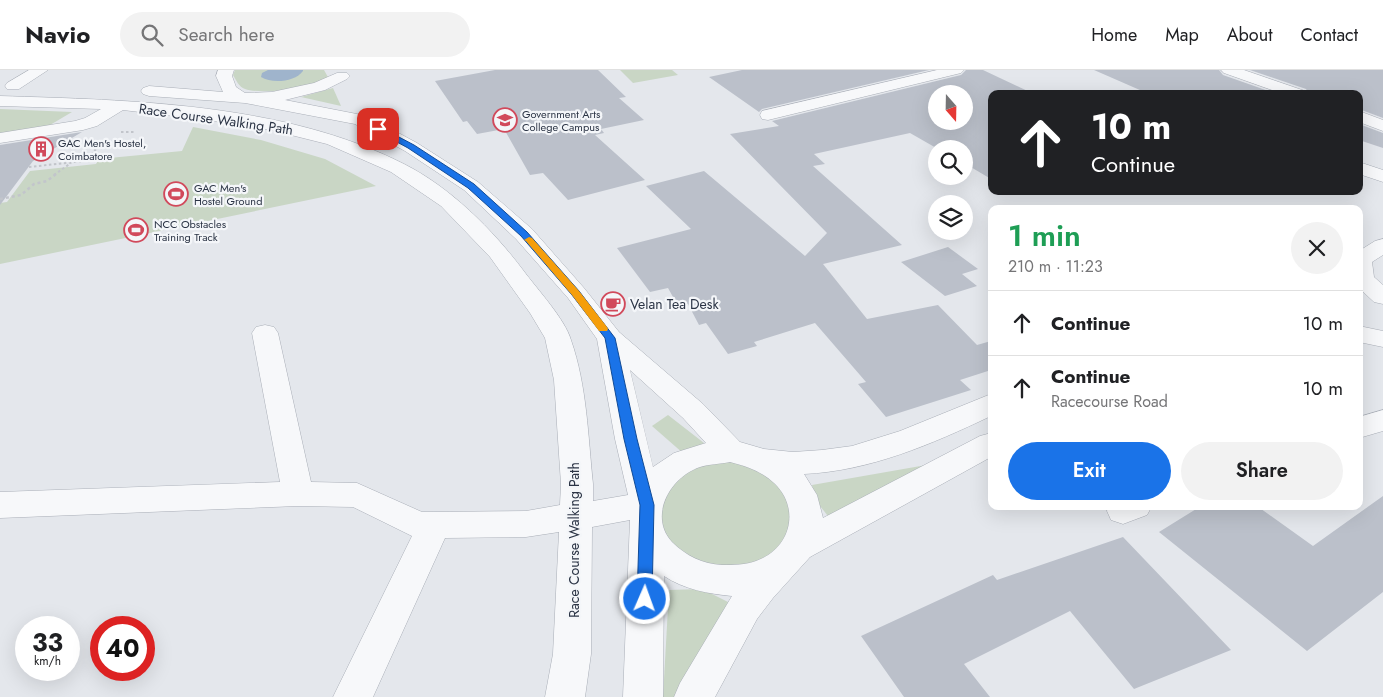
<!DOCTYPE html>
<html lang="en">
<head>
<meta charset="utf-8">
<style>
	body { margin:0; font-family:Jost,sans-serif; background:#f2f2f2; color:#202124; height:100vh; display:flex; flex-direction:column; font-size:19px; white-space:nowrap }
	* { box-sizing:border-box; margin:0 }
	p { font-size:16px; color:#757577 }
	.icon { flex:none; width:28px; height:28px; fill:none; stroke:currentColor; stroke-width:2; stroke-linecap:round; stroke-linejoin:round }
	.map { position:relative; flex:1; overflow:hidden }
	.side { position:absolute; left:988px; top:135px; width:375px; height:305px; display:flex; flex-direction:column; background:#fff; border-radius:10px; box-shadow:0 5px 20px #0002 }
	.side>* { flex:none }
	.banner { position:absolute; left:988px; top:20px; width:375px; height:105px; border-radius:10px; box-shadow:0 5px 20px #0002; background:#202124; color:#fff; overflow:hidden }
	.needle { width:32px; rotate:160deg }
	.buttons { position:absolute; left:928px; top:15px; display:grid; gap:10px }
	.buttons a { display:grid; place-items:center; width:45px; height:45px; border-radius:50%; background:#fff; box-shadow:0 5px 20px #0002; font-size:25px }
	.speed { position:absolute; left:15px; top:546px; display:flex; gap:10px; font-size:25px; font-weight:700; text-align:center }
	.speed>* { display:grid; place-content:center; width:65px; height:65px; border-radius:50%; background:#fff; box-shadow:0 5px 20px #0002; line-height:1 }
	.speed small { font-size:12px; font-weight:400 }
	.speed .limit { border:8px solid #d22; background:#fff; color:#111 }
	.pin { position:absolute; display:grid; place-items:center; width:42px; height:42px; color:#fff; margin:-21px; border-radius:10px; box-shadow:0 2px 8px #0006 }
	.me { position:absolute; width:55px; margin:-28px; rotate:2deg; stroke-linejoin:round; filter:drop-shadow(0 0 4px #0008) }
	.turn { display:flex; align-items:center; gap:18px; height:105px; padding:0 20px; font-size:22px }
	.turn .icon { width:65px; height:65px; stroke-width:2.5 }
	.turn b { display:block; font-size:35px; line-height:42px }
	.round { display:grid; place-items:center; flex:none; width:52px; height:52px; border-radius:26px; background:#f2f2f2 }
	.summary { display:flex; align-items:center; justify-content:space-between; height:85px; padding:0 20px }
	h1 { font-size:30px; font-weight:600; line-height:38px; color:#1e9e55 }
	.button { display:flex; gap:10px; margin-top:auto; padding:10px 20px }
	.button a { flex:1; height:58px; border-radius:30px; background:#1a73e8; color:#fff; font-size:20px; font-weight:600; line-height:58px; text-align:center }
	.button a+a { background:#f2f2f2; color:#202124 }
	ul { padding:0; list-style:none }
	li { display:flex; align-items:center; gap:15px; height:65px; padding:0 20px; border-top:1px solid #e0e0e0 }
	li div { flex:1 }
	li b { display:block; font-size:19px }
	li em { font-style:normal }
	header { display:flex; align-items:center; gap:30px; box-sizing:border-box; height:70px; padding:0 25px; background:#fff; border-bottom:1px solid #e0e0e0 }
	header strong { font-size:24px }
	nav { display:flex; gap:28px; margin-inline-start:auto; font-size:18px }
	.search { width:350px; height:45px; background:#f2f2f2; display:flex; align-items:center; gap:12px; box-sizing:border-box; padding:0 18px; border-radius:28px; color:#757577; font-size:19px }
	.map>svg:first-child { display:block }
	.green { fill:#c9d6c5 }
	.water { fill:#9fb4cc }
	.building { fill:#bbc0ca; fill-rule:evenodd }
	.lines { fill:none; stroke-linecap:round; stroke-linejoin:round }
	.minor-casing { stroke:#a9aeb7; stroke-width:1 }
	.path-far1 { stroke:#c2c5cb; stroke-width:2; stroke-dasharray:2.5 2.5; stroke-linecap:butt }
	.path { stroke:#c2c5cb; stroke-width:2.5; stroke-dasharray:3 3; stroke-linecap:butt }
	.minor { fill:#f7f8fa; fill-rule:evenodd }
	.route { fill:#1a73e8; stroke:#114b97 }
	.slow { fill:#f59e0b }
	.labels { text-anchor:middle; stroke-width:4.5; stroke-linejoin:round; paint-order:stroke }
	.far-poi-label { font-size:11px; fill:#2b3445; stroke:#f4f6f9; text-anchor:start }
	.street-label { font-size:14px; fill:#2b3445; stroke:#f4f6f9 }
	.poi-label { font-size:14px; fill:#2b3445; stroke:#f4f6f9; text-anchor:start }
</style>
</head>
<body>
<header>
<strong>Navio</strong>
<div class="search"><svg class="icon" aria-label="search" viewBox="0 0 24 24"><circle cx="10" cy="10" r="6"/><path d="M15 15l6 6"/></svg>Search here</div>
<nav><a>Home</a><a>Map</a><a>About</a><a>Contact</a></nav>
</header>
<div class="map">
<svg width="1383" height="627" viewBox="0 0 1383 627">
	<rect width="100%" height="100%" fill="#e4e7ec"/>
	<g class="green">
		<path d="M 235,0 L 324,0 L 329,9 C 315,18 262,25 245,19 C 239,17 236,10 233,5 Z"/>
		<path d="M 620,0 L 672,0 L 678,5 L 633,13 Z"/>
		<path d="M 333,18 L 341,36 L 301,27 Z"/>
		<path d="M 0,39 L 72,42 L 45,58 L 0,65 Z"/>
		<path d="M 193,57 L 261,70 L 325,89 L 376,116 L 0,194 L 0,133 L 7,132 L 30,101 L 96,94 L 99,89 L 182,81 Z"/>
		<path d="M 668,345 L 704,373 L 684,384 L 652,356 Z"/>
		<path d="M 714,392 L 736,392 L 775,407 L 795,440 L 786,475 L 752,497 L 706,497 L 670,474 L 661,458 L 659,441 L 664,423 L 693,397 Z"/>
		<path d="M 932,394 L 828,446 L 816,431 L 812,415 Z"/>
		<path d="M 702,519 L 728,532 L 684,627 L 663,627 L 669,520 Z"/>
	</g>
	<path class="water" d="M 268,0 L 303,0 L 303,1 C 295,12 272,14 261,7 L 262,3 Z"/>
	<g class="building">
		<path d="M 495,0 L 598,0 L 626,27 L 619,28 L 644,50 L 601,59 L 604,63 L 595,65 L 645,110 L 568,130 L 543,103 L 530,105 L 504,59 L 477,64 L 467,51 L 463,52 L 435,11 Z"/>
		<path d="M 742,0 L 929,0 L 762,39 L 759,42 L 709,7 Z"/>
		<path d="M 966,0 L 983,0 L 1034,24 L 991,24 L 991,109 L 964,93 L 964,79 L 938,79 L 910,63 L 814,84 L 825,94 L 813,96 L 902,175 L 823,194 L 867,249 L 938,235 L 977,275 L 991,271 L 991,300 L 960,310 L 971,320 L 886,347 L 858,314 L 866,312 L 815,253 L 754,272 L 757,276 L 728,284 L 706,253 L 699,255 L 688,234 L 678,236 L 668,218 L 650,222 L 617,178 L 691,159 L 646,116 L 704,101 L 805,186 L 827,163 L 730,64 L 779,56 L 772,51 L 961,5 ZM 936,24 L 964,24 L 964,51 L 936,51 Z"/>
		<path d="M 1094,0 L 1219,0 L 1223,5 L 1277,24 L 1149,24 Z"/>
		<path d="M 1250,0 L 1383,0 L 1383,48 L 1359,39 L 1359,24 L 1309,24 L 1306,19 Z"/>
		<path d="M 1359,54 L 1383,63 L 1383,78 L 1359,70 Z"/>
		<path d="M 82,62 L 33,91 L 0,135 L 0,75 Z"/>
		<path d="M 948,177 L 978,199 L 962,204 L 977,216 L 945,226 L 901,192 Z"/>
		<path d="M 1383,426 L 1383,522 L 1307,581 L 1159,462 L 1201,436 L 1257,436 L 1313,476 Z"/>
		<path d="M 1123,467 L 1231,580 L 1134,619 L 1070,541 L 964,594 L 990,627 L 904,627 L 861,566 L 993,505 L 997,510 Z"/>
	</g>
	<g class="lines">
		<g class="minor-casing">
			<g id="minor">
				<path d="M 29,0 L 48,0 L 19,19 L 7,19 L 5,16 L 7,13 Z"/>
				<path d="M 218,0 L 234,0 L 232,6 L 236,17 L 245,23 L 272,22 L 314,13 L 337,3 L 347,3 L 350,6 L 347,9 L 325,20 L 285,30 L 367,46 L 417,73 L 478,112 L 532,159 L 584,218 L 619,262 L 703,334 L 740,372 L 764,379 L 793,382 L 822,380 L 852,376 L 900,361 L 991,324 L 991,346 C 932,374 870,401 804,404 L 817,425 L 823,448 L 980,366 L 991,363 L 991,387 L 810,487 L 773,528 L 757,549 L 715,627 L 674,627 L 680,613 L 732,526 C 709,524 683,519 664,506 L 663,627 L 623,627 L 630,450 L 592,457 L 591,584 L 585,627 L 545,627 L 553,584 L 559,462 L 526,467 L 445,468 L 373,627 L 333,627 L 412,466 L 353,437 L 298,436 L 0,448 L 0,422 L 280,412 L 252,263 L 256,257 L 265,255 L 274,257 L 278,263 L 311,412 L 357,413 L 422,442 L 526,441 L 560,435 L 561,414 L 554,310 L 545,268 L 530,243 L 490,187 L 441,136 L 391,102 L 327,74 L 271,60 L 207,50 L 123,40 L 97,56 L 83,60 L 0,73 L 0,63 L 75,51 L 85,48 L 101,39 L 0,36 L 0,26 C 131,30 284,33 404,94 C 450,117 493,160 523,200 C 537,219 565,249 571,270 C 587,316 588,366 593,414 L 593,431 L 628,425 L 615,369 L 597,269 L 568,228 L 516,169 L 464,120 L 405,81 L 355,54 L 245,33 L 149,26 L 143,24 L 141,21 L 143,18 L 149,16 L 223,22 L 216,6 ZM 630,300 L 683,348 L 706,373 L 674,383 L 653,397 ZM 730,392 C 746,396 761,401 774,413 C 801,438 791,479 756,491 C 746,495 733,495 722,495 C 703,494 686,486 672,472 C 648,446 670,407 700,397 C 709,394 720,394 730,392 Z"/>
				<path d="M 937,0 L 964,0 L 961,3 L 768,50 L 762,49 L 760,45 L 762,41 Z"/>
				<path d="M 1221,0 L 1244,0 L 1305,21 L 1307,24 L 1283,24 L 1224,3 Z"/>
				<path d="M 1359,41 L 1383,50 L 1383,61 L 1359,52 Z"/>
				<path d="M 1359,92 L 1383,100 L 1383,112 L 1359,104 Z"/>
				<path d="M 1383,169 L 1383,185 L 1372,192 L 1374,207 L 1383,215 L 1383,234 L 1374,232 L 1359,218 L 1359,181 L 1375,171 Z"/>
				<path d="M 1359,256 L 1383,261 L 1383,277 L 1359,272 Z"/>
				<path d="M 1383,340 L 1383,361 L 1359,368 L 1359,347 Z"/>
				<path d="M 1109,436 L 1152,436 L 1147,445 L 1123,454 L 1111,450 L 1107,441 Z"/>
			</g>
		</g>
		<g class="path-far1">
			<path d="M 121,62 L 136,62"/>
			<path d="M 29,97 L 84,91 L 88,89 L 100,74"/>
			<path d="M 54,105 L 71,93"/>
		</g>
		<path class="path" d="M 0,129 L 21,125 L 34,114 L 47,111 L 56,104"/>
		<use href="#minor" class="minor"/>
	</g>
	<path class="route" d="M 375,57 L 380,57 L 414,75 L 474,114 L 527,162 L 579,221 L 615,268 L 637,369 L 654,435 L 652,529 L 650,533 L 645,535 L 639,533 L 637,529 L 640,435 L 624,369 L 605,268 L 572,225 L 521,166 L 468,118 L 408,78 L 375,60 Z"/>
	<path class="slow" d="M 529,167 L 532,168 L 579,221 L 607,257 L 608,259 L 607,261 L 599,261 L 572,225 L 526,171 L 524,170 Z"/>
	<defs>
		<g id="university-ring" transform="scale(1.25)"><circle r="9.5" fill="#f4f6f9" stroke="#d1495b" stroke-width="1.5"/><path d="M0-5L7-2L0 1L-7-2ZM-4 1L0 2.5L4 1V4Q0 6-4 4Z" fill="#d1495b"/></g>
		<g id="building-ring" transform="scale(1.25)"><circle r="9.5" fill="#f4f6f9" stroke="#d1495b" stroke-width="1.5"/><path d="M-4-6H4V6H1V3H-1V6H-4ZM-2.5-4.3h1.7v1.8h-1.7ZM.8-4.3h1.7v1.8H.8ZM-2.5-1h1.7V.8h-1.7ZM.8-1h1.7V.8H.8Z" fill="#d1495b"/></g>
		<g id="stadium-ring" transform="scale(1.25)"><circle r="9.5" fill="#f4f6f9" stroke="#d1495b" stroke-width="1.5"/><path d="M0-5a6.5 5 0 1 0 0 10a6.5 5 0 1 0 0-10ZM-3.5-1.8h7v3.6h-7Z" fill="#d1495b"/></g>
		<g id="cafe-ring" transform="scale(1.25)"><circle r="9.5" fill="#f4f6f9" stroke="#d1495b" stroke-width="1.5"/><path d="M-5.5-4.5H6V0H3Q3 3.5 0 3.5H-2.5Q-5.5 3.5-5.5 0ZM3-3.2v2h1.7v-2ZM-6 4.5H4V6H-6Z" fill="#d1495b"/></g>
	</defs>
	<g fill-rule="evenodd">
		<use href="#university-ring" x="505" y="50"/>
		<use href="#building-ring" x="41" y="79"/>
		<use href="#stadium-ring" x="176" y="124"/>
		<use href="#stadium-ring" x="136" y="160"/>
		<use href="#cafe-ring" x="613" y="234"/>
	</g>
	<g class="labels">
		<g class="far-poi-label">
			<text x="522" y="48">Government Arts<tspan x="522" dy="13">College Campus</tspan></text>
			<text x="58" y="77">GAC Men's Hostel,<tspan x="58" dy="13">Coimbatore</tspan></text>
			<text x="194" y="122">GAC Men's<tspan x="194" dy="13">Hostel Ground</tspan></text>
			<text x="154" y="158">NCC Obstacles<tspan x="154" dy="13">Training Track</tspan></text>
		</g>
		<g class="street-label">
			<text transform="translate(216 49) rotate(8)" y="5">Race Course Walking Path</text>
			<text transform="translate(574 470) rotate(-90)" y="5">Race Course Walking Path</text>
		</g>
		<g class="poi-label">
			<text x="630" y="239">Velan Tea Desk</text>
		</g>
	</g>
</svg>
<div class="buttons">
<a><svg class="needle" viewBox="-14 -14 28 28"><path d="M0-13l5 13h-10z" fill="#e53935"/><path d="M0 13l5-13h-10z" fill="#757577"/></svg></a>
<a><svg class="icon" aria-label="search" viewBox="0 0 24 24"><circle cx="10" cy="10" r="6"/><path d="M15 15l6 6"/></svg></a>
<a><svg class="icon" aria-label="layers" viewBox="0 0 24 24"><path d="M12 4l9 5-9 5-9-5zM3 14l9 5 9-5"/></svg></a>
</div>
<div class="speed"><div>33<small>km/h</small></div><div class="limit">40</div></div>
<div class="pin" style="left:378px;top:59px;background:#d93025"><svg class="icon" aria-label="arrive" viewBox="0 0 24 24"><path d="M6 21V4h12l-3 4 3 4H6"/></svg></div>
<svg class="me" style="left:645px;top:529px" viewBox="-20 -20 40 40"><circle r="17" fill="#1a73e8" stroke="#fff" stroke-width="3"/><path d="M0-11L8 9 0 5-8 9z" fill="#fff"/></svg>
<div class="banner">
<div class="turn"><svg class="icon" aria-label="ahead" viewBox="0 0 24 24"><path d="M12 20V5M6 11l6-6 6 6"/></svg><div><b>10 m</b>Continue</div></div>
</div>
<section class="side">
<div class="summary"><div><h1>1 min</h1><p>210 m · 11:23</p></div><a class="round"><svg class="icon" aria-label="close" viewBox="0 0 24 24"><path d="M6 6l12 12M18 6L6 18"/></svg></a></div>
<ul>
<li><svg class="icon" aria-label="ahead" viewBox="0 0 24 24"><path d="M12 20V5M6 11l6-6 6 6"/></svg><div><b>Continue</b></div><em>10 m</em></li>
<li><svg class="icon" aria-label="ahead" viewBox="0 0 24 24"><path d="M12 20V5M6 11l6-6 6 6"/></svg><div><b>Continue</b><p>Racecourse Road</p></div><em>10 m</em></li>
</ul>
<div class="button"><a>Exit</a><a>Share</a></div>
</section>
</div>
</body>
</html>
